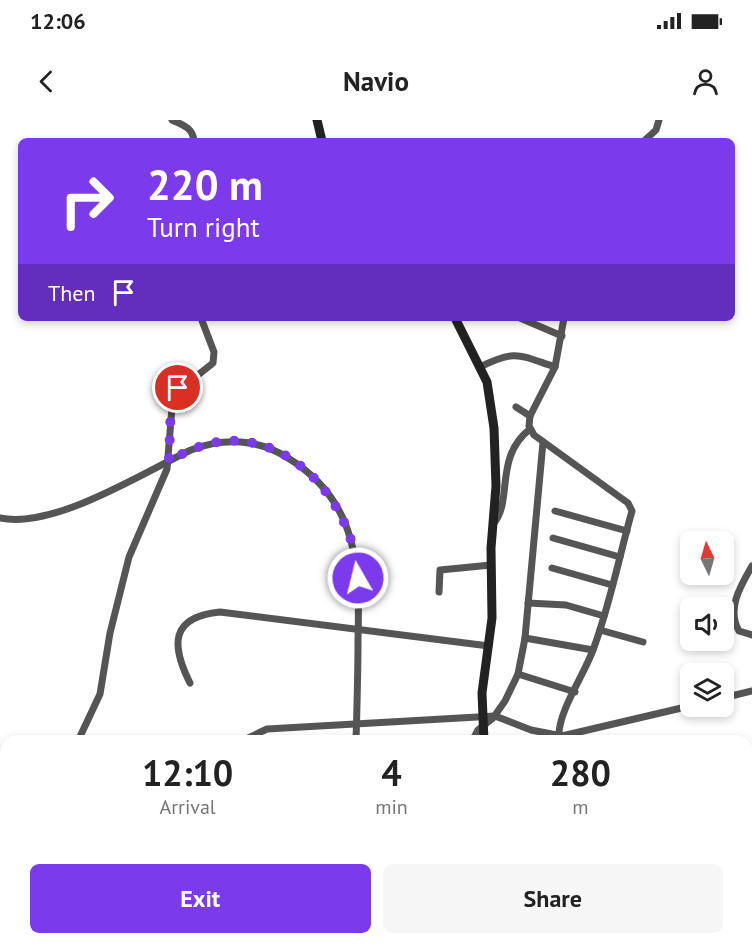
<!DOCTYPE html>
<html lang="en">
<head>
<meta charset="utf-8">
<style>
	body { margin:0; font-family:"PT Sans",sans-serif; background:#f6f6f6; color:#222; height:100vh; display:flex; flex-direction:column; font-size:22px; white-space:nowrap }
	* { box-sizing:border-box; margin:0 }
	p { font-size:20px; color:#767676 }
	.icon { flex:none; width:33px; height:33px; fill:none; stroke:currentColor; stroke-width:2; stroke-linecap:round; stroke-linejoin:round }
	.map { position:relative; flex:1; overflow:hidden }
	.side { position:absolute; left:0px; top:615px; width:753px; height:210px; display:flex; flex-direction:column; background:#fff; border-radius:18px 18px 0 0; box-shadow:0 3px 9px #0003 }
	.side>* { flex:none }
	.top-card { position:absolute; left:18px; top:18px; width:717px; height:183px; border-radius:9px; box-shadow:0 3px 9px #0003; background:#7c3aed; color:#fff; overflow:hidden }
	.needle { width:39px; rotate:355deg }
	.tools { position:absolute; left:680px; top:411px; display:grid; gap:12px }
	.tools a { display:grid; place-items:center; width:54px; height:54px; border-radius:9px; background:#fff; box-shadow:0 3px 9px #0003; font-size:30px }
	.pin { position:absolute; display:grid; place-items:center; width:51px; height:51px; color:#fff; margin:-26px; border:3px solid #fff; border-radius:50%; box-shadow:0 2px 6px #0007 }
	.me { position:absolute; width:66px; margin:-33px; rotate:352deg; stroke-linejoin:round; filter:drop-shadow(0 0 4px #0008) }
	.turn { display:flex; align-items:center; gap:21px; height:126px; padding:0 30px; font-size:27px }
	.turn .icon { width:78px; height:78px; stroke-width:2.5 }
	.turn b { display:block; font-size:42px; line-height:51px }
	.then { display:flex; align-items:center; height:57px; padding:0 30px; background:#0003; gap:12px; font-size:22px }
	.eta { display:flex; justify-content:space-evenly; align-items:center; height:102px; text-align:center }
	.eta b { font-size:36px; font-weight:800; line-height:42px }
	.primary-button { display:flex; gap:12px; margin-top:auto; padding:12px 30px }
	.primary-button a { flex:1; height:69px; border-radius:9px; background:#7c3aed; color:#fff; font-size:24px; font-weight:800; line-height:69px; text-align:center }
	.primary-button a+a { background:#f6f6f6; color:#222 }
	.status { display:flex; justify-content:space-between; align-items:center; height:42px; padding:0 30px; background:#fff; direction:ltr }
	.status svg { height:16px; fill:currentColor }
	header { display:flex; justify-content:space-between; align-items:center; height:78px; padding:0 30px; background:#fff; font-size:27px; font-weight:800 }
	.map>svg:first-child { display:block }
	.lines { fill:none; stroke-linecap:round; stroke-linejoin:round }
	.street { stroke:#555; stroke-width:7 }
	.secondary { stroke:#222; stroke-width:9 }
	.route { stroke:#7c3aed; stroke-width:10; stroke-dasharray:0 18 }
</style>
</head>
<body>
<div class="status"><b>12:06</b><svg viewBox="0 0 49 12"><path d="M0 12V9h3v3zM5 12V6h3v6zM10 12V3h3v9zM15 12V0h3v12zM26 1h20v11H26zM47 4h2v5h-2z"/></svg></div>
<header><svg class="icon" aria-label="back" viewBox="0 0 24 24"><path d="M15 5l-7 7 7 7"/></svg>Navio<svg class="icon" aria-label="person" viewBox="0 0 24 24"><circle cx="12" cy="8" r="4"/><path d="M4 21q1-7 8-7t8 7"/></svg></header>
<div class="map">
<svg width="752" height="825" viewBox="0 0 752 825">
	<rect width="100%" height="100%" fill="#fff"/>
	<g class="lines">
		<g class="street">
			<path d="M 172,0 C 183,5 193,8 194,21"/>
			<path d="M 644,21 L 656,10 L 659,0"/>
			<path d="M 520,198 L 562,216"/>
			<path d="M 480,247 C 516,229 519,235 555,247"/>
			<path d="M 516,287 L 530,296"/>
			<path d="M 555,391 L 627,411"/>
			<path d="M 0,398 C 55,409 142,353 191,330 C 224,317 258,319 288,338 C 358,381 360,446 358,520 C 358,554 357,587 356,621"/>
			<path d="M 494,403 C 513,380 494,337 530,309"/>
			<path d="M 553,418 L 620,437"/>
			<path d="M 752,446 C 741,465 726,489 739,511 L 752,515"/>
			<path d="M 552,448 L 612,465"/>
			<path d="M 439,472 L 440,450 L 491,445"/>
			<path d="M 528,483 L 566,485 L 604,496"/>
			<path d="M 600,510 L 643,522"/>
			<path d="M 525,518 L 593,530"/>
			<path d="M 518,554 L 575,572"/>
			<path d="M 190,563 C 171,525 170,497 220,492 L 489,526"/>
			<path d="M 723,578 L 752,571"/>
			<path d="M 559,616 C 558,592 584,555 593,530 C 610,485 619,437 632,391 L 628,383 L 534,315 L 529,306 L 530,296 L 555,247 L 564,198"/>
			<path d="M 78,621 L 100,574 L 110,513 L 129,437 L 167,349 L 173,275 L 213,243 L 214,232 L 201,198"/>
			<path d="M 242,621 L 267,609 L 495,596 L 531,610 L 562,616 L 690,586"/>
			<path d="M 472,621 L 478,610 L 493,598 L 505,581 L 518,554 L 525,518 L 543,322"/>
			<path d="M 0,666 L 6,665"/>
			<path d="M 0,727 L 6,728"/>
			<path d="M 0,771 L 6,771"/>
			<path d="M 0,800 L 6,800"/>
			<path d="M 374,819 L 413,825"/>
			<path d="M 547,819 L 549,825"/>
			<path d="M 0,823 L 26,825"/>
			<path d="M 321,825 L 324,819"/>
			<path d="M 433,825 L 435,819"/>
			<path d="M 590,825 L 590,819"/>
			<path d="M 682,825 L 683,819"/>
		</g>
		<g class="secondary">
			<path d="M 317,0 L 322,21"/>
			<path d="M 455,198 L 487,262 L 494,308 L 496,366 L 491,428 L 492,498 L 482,573 L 484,621"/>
			<path d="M 0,700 L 6,702"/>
			<path d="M 58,819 L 58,825"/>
			<path d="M 505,825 L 505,819"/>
		</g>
	</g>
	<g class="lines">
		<path class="route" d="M 178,268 L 171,279 L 169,341 C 187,331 205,323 225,321 C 299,316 355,391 358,458"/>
	</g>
</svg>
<div class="tools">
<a><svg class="needle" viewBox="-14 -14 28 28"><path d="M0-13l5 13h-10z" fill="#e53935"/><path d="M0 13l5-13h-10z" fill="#767676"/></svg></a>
<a><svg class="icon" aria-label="sound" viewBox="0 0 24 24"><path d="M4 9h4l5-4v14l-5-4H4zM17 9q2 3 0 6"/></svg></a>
<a><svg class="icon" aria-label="layers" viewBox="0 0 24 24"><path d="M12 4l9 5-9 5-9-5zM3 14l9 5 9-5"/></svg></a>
</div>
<div class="pin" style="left:178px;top:268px;background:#d93025"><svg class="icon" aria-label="arrive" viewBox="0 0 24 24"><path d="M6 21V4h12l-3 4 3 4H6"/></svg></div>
<svg class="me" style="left:358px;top:458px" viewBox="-20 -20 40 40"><circle r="17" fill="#7c3aed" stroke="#fff" stroke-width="3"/><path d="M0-11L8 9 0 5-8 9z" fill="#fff"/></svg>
<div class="top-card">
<div class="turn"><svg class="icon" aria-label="right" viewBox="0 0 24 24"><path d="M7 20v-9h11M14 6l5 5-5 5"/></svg><div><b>220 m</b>Turn right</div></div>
<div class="then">Then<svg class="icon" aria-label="arrive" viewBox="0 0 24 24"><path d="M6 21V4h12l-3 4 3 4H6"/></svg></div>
</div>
<section class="side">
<div class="eta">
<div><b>12:10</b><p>Arrival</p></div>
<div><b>4</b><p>min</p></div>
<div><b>280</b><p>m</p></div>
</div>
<div class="primary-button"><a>Exit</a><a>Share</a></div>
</section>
</div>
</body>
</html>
